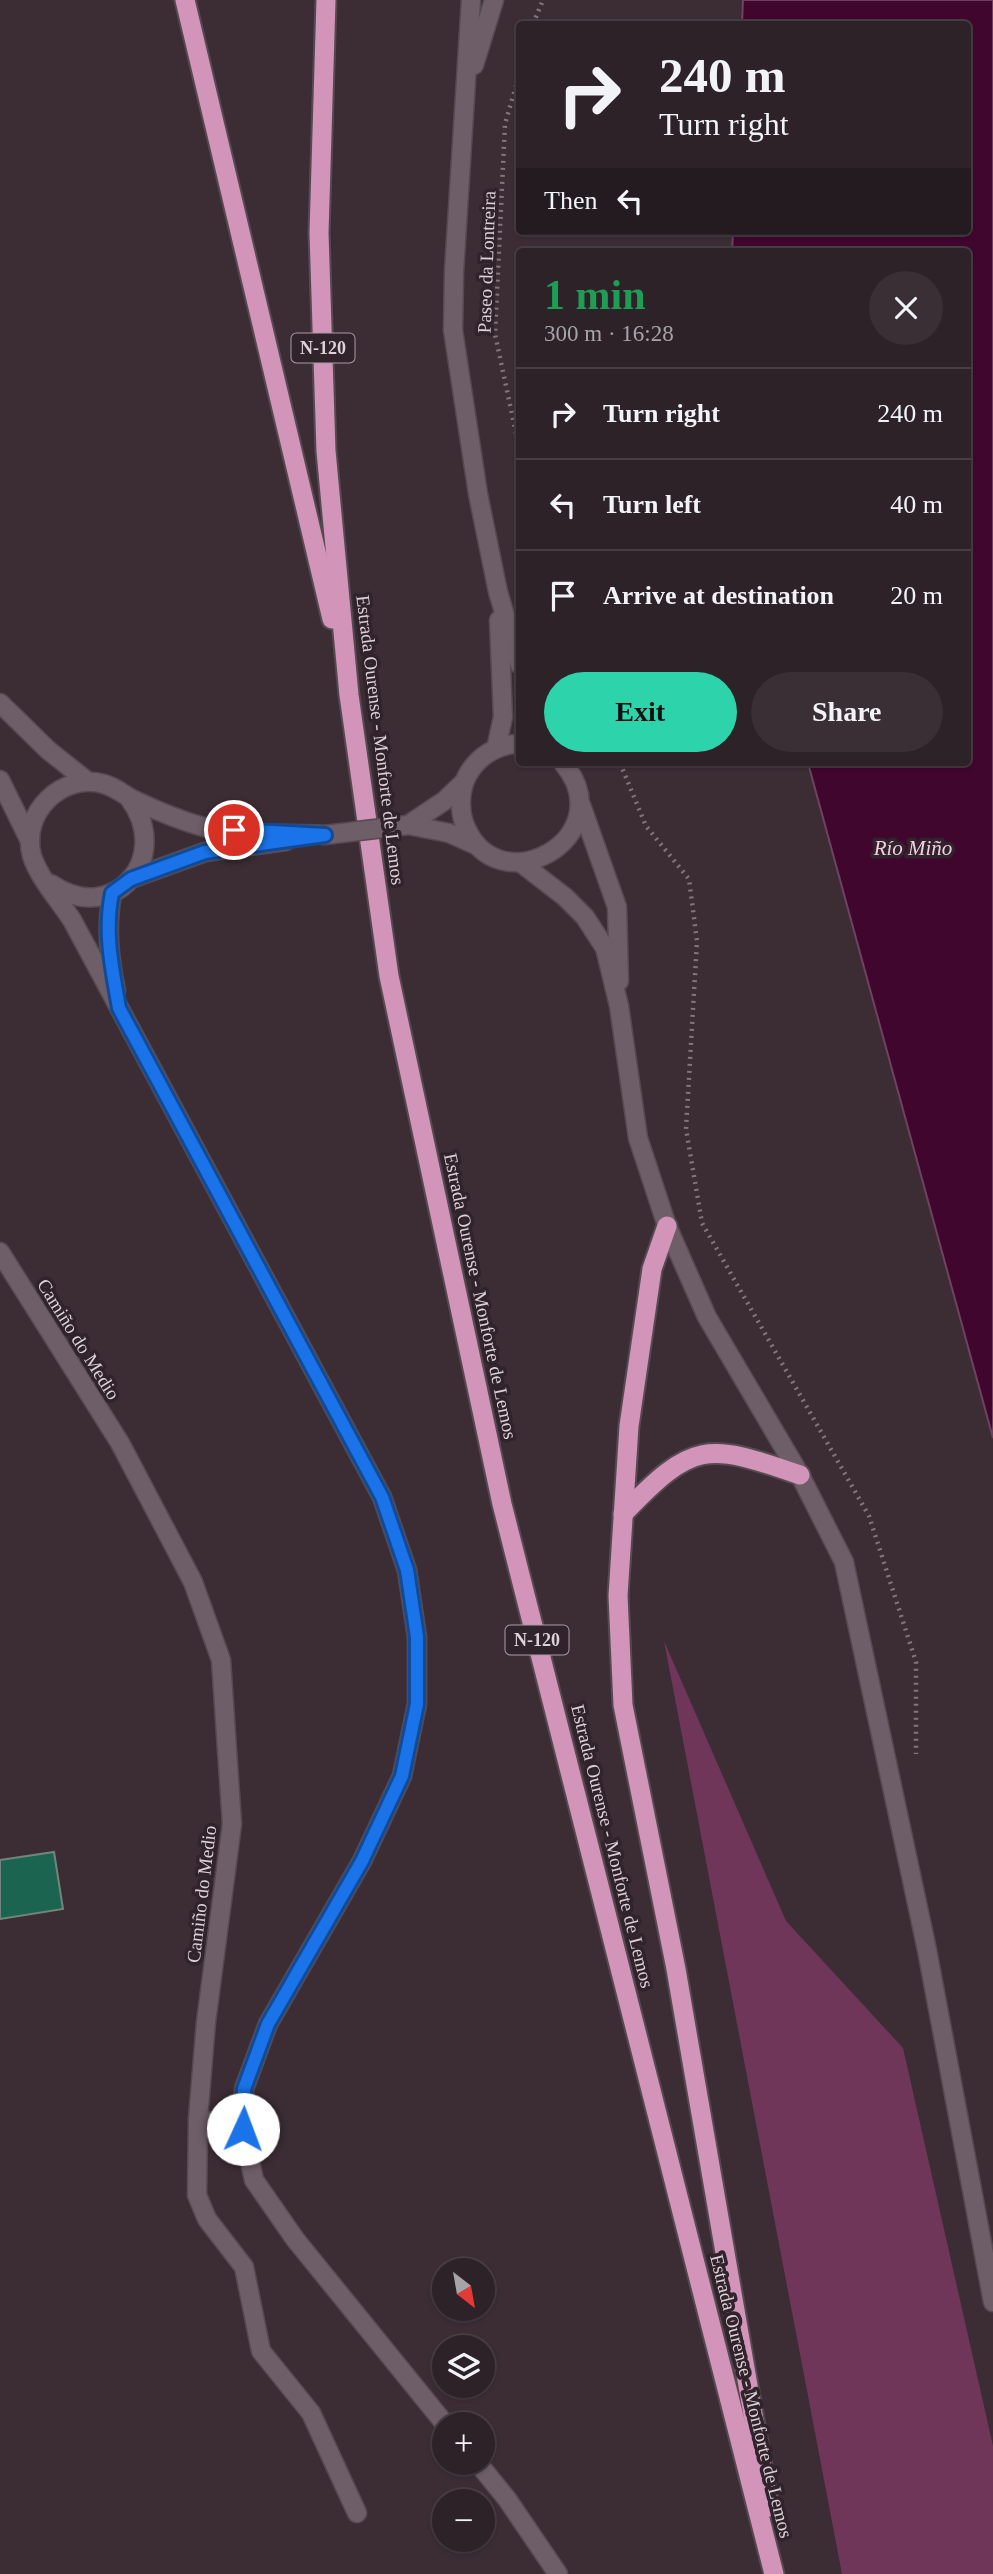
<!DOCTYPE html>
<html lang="en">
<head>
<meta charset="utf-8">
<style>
	body { margin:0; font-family:Georgia,serif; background:#392f34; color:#f1f3f6; height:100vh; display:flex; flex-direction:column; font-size:26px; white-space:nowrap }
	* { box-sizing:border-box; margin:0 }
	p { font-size:23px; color:#a7a4a8 }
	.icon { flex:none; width:38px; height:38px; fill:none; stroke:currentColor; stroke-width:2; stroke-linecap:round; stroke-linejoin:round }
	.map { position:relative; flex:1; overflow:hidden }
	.drawer { position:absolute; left:516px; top:248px; width:455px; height:518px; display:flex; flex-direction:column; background:#2d2228; border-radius:7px; box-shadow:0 2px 5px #0004,0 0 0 2px #483f45 }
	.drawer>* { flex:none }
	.top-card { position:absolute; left:516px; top:21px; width:455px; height:214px; border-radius:7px; box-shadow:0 2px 5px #0004,0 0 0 2px #483f45; background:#2d2228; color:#f1f3f6; overflow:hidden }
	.needle { width:46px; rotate:149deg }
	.controls { position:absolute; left:432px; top:2258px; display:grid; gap:14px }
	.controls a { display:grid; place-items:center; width:63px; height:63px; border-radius:50%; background:#2d2228; box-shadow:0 2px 5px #0004,0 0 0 2px #483f45; font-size:35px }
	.pin { position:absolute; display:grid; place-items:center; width:60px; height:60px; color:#fff; margin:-30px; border:4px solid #fff; border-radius:50%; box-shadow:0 2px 7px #0007 }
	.me { position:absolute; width:77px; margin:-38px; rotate:2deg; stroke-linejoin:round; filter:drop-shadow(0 0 5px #0008) }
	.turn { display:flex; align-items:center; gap:24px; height:147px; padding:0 28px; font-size:32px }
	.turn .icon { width:91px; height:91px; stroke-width:2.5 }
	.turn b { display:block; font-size:49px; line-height:60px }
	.then { display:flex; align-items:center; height:66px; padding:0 28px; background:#0003; gap:14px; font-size:26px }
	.round { display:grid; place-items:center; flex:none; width:74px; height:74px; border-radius:37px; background:#392f34 }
	.head { display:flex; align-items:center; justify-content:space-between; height:119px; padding:0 28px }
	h1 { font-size:42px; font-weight:800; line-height:52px; color:#1e9e55 }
	.cta { display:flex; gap:14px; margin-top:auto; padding:14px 28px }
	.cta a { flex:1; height:80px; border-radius:42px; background:#2dd4ab; color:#111; font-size:28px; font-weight:800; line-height:80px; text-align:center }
	.cta a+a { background:#392f34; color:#f1f3f6 }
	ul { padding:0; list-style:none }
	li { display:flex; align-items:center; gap:21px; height:91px; padding:0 28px; border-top:2px solid #483f45 }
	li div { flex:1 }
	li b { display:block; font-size:26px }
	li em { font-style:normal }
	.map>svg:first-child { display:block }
	.green { fill:#6f3659 }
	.water { fill:#40062e; stroke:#6e4360; stroke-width:2 }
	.building { fill:#1b6450; stroke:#71847d; stroke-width:2 }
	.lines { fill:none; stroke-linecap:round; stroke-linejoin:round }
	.minor-casing { stroke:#564a51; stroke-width:21 }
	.tertiary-casing { stroke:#564a51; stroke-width:21 }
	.trunk-casing { stroke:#564a51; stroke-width:23 }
	.path { stroke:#82757c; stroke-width:4.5; stroke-dasharray:2 5; stroke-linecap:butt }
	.minor { stroke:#6e5e67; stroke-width:18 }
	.tertiary { stroke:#6e5e67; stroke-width:18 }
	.trunk { stroke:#d294b8; stroke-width:19 }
	.tertiary-bridge-casing { stroke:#564a51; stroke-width:21; stroke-linecap:butt }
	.tertiary-bridge { stroke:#6e5e67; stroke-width:18 }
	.route-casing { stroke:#114b97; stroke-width:18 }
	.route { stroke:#1a73e8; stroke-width:12 }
	.labels { text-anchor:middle; stroke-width:7; stroke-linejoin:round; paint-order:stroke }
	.shield { fill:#31232b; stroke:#a89da3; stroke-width:2 }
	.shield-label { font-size:18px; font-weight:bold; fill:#dbd1d6 }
	.street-label { font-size:19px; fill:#dbd1d6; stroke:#31232b }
	.water-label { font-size:21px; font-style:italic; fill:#f4cde2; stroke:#31232b }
</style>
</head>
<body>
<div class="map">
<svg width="993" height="2574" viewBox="0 0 993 2574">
	<rect width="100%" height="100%" fill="#3c2d35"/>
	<path class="green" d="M 664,1641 L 786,1921 L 903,2048 L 993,2446 L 993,2574 L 842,2574 Z"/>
	<path class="water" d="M 743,0 L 993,0 L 993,1438 L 808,763 L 968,763 L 968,252 L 732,252 L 733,231 L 968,231 L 968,24 L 742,24 Z"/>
	<path class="building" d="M 54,1852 L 63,1909 L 0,1919 L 0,1860 Z"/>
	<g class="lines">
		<g class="minor-casing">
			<g id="minor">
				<path d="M 0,703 L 48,750 L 87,781"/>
				<path d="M 0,780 L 30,841"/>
				<path d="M 0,1252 L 120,1443 L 193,1582 L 221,1660 L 232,1824 L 206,2022 L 198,2119 L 197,2195 L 207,2219 L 244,2267 L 261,2351 L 311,2413 L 357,2513"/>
				<path d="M 198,2119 L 243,2129"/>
			</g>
		</g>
		<g class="tertiary-casing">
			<g id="tertiary">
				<path d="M 471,0 L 454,272 L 453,330 L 478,494 L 498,592 L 520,665"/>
				<path d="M 474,65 L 494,0"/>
				<path d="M 520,744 C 498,743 477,757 467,776 C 460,790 459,808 464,823 C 496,909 625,837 563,763"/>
				<path d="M 496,749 L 503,717 L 499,620"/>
				<path d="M 581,805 L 617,907 L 619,981"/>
				<path d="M 408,825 L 449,833 L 478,846"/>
				<path d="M 408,825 L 444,801 L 464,782"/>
				<path d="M 325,835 C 291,833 239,836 207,828 C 181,821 157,811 132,799 C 123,794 115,787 104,784 C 62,772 20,813 32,856 C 39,878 59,900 72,920 L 382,1497 L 407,1570 L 417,1637 L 417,1704 L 402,1776 L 362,1861 L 268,2024 L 244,2089 L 243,2129 L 254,2180 L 295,2239 L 445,2424"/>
				<path d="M 521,863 L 565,897 L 585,917 L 605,948 L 619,1006 L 638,1138 L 667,1226 L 707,1317 L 800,1475 L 844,1562 L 927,1950 L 993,2302"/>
				<path d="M 130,879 L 205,852 L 286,841"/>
				<path d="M 51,884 C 113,927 174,858 129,798"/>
				<path d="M 112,893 C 106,927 109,957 116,991"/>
				<path d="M 477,2462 L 507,2499 L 558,2574"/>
			</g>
		</g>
		<g class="trunk-casing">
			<g id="trunk">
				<path d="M 185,0 L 332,619"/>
				<path d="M 326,0 L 319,233 L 326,451 L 349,695 L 389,976 L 502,1504 L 774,2574"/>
				<path d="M 667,1226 L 652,1269 L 629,1426 L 618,1596 L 623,1705 L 676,1969 L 769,2507"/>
				<path d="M 623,1514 C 693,1441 706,1442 800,1475"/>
			</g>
		</g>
		<g class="path">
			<path d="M 533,24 L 543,0"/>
			<path d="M 520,72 L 505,124 L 495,334 L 520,452"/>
			<path d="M 620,763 L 646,826 L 689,879 L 697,941 L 686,1129 L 702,1223 L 869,1516 L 916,1662 L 916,1754"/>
		</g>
		<use href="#minor" class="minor"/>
		<use href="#tertiary" class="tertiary"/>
		<use href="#trunk" class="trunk"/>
		<g class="tertiary-bridge-casing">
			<path id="tertiary-bridge" d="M 325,835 L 408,825"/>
		</g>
		<use href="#tertiary-bridge" class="tertiary-bridge"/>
	</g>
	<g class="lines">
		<g class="route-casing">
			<path id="route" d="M 234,830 L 325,835 L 205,852 L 131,879 L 112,893 C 104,933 112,968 119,1008 L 382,1497 L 407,1570 L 417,1637 L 417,1704 L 402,1776 L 362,1861 L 268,2024 L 244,2089 L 243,2129"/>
		</g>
		<use href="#route" class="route"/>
	</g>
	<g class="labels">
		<g class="shield">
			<rect x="291.5" y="333.5" width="63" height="29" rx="5"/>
			<rect x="505.5" y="1625.5" width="63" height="29" rx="5"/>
		</g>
		<g class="shield-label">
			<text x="323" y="354">N-120</text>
			<text x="537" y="1646">N-120</text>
		</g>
		<g class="street-label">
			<text transform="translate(486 262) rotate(-88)" y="7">Paseo da Lontreira</text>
			<text transform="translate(381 740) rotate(83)" y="7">Estrada Ourense - Monforte de Lemos</text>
			<text transform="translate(481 1296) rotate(78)" y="7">Estrada Ourense - Monforte de Lemos</text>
			<text transform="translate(79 1339) rotate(58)" y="7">Camiño do Medio</text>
			<text transform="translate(613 1846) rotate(76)" y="7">Estrada Ourense - Monforte de Lemos</text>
			<text transform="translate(201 1894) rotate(-83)" y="7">Camiño do Medio</text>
			<text transform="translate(752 2396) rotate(76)" y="7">Estrada Ourense - Monforte de Lemos</text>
		</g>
		<g class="water-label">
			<text x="913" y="855">Río Miño</text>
		</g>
	</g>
</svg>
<div class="controls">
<a><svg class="needle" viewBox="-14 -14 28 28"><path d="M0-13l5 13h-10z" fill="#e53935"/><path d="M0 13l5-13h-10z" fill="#a7a4a8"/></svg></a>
<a><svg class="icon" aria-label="layers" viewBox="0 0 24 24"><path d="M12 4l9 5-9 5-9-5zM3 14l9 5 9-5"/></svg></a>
<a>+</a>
<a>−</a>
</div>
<div class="pin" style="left:234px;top:830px;background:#d93025"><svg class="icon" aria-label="arrive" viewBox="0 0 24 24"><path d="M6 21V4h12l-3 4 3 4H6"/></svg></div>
<svg class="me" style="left:243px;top:2129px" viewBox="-20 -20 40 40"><circle r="19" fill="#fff"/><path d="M0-13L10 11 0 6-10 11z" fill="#1a73e8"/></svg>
<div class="top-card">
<div class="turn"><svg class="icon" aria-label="right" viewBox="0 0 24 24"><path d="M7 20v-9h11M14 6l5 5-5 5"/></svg><div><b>240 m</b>Turn right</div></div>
<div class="then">Then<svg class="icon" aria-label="left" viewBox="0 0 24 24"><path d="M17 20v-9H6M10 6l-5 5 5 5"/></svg></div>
</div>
<section class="drawer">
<div class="head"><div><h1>1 min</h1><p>300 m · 16:28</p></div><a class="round"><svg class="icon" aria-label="close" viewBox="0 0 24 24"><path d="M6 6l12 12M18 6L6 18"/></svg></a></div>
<ul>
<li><svg class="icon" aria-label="right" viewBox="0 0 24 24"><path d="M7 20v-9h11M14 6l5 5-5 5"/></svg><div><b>Turn right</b></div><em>240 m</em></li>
<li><svg class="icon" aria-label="left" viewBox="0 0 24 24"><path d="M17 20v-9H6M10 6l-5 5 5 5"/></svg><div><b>Turn left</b></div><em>40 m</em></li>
<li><svg class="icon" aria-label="arrive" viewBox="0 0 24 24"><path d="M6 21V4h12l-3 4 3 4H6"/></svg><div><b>Arrive at destination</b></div><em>20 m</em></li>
</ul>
<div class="cta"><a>Exit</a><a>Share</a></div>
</section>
</div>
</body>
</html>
